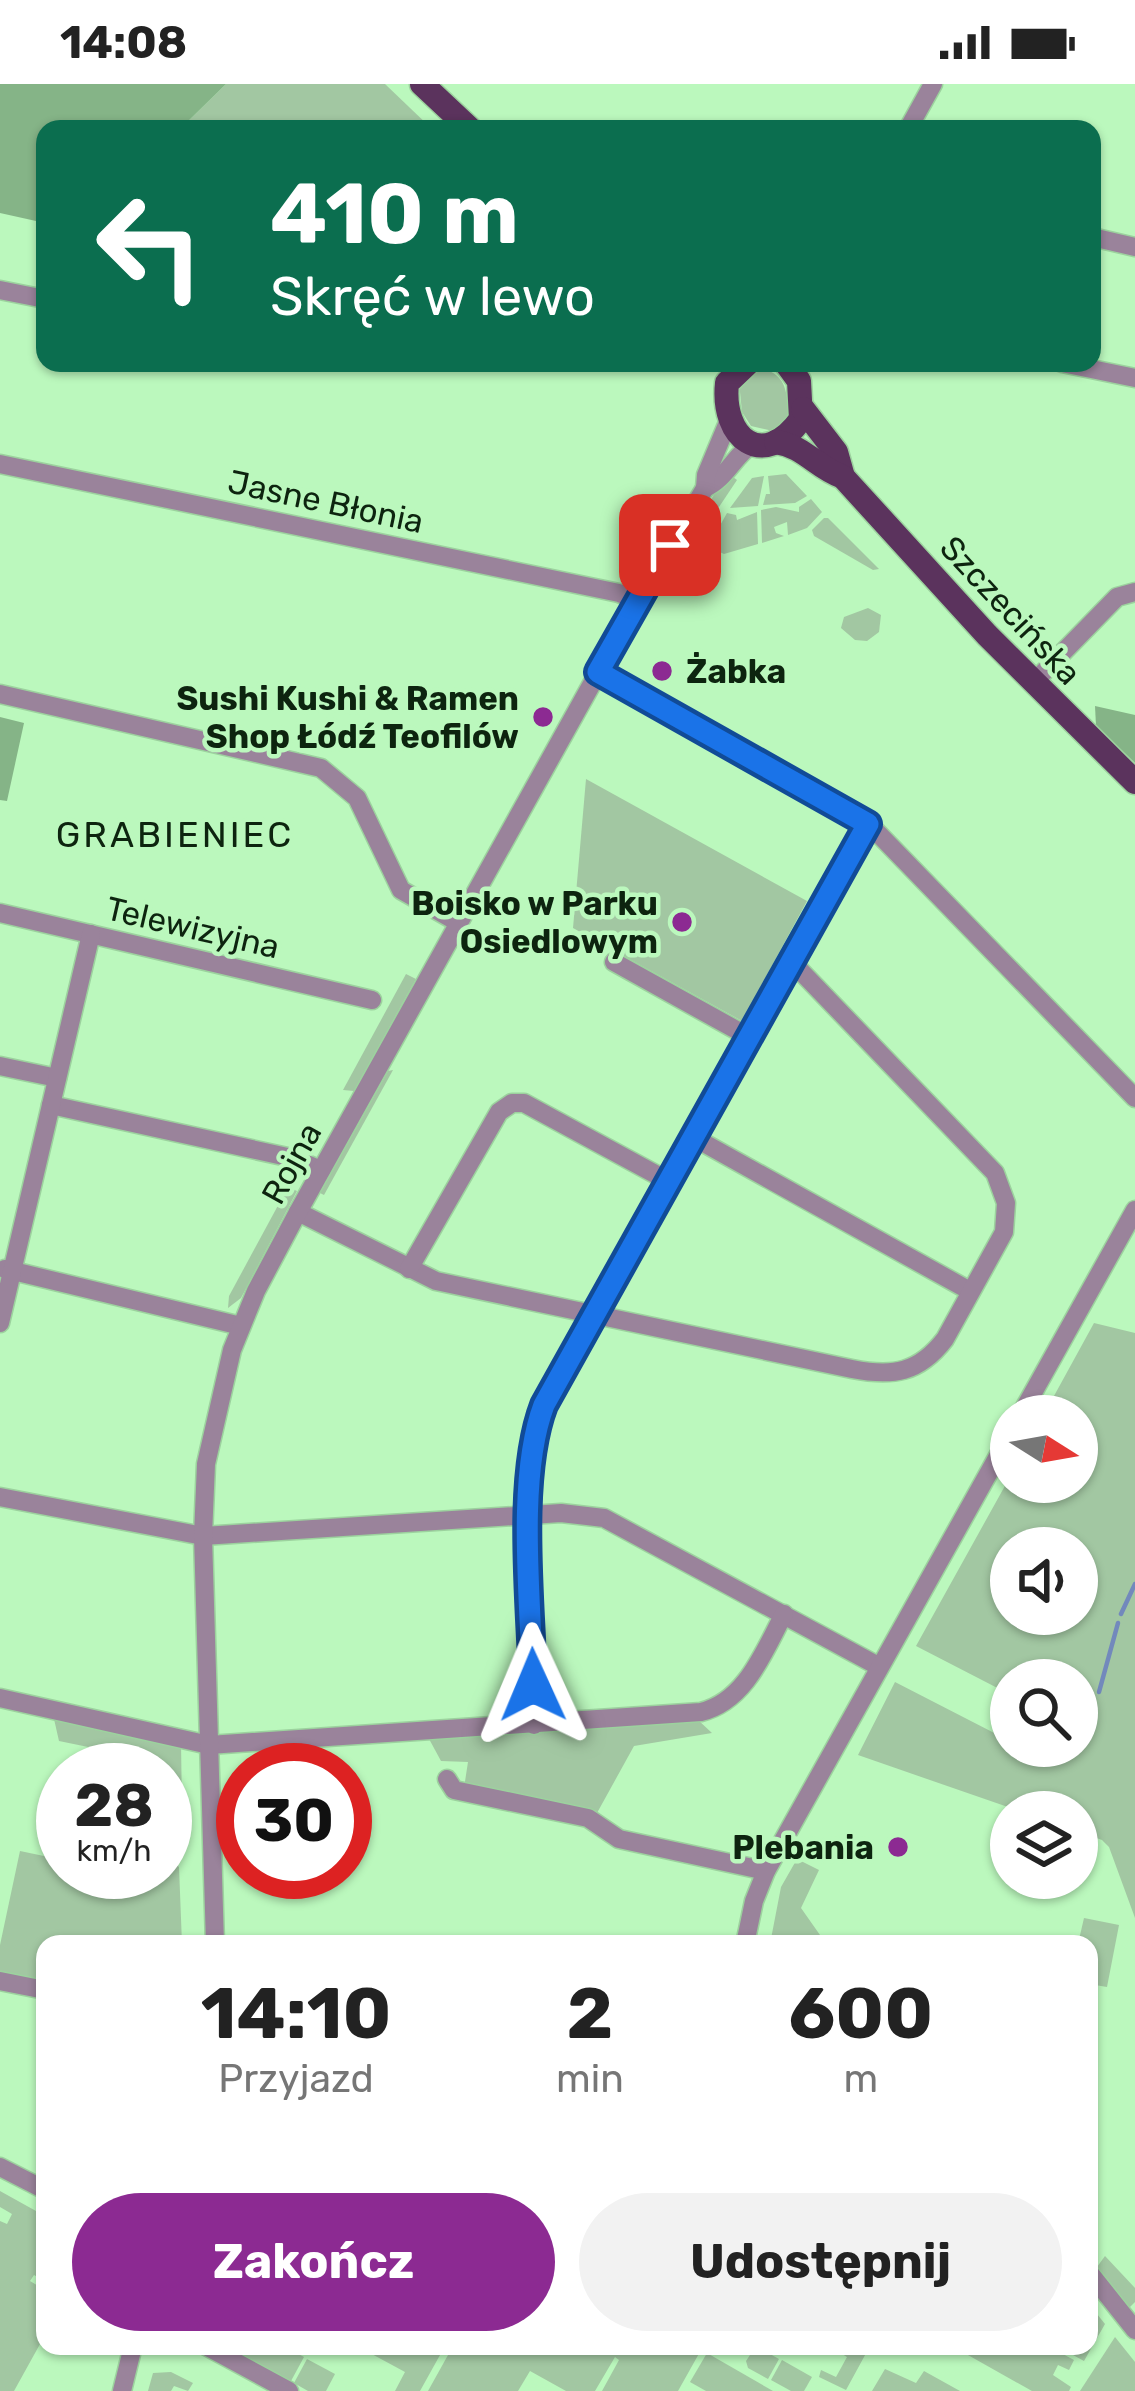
<!DOCTYPE html>
<html lang="pl">
<head>
<meta charset="utf-8">
<style>
	body { margin:0; font-family:Rubik,sans-serif; background:#f2f2f2; color:#222; height:100vh; display:flex; flex-direction:column; font-size:45px; white-space:nowrap }
	* { box-sizing:border-box; margin:0 }
	p { font-size:39px; color:#767676 }
	.icon { flex:none; width:66px; height:66px; fill:none; stroke:currentColor; stroke-width:2; stroke-linecap:round; stroke-linejoin:round }
	.map { position:relative; flex:1; overflow:hidden }
	.drawer { position:absolute; left:36px; top:1851px; width:1062px; height:420px; display:flex; flex-direction:column; background:#fff; border-radius:24px; box-shadow:0 3px 9px #0004 }
	.drawer>* { flex:none }
	.hud { position:absolute; left:36px; top:36px; width:1065px; height:252px; border-radius:24px; box-shadow:0 3px 9px #0004; background:#0b6e4f; color:#fff; overflow:hidden }
	.needle { width:78px; rotate:101deg }
	.fabs { position:absolute; left:990px; top:1311px; display:grid; gap:24px }
	.fabs a { display:grid; place-items:center; width:108px; height:108px; border-radius:50%; background:#fff; box-shadow:0 3px 9px #0004; font-size:60px }
	.speed { position:absolute; left:36px; top:1659px; display:flex; gap:24px; font-size:60px; font-weight:700; text-align:center }
	.speed>* { display:grid; place-content:center; width:156px; height:156px; border-radius:50%; background:#fff; box-shadow:0 3px 9px #0004; line-height:1 }
	.speed small { font-size:30px; font-weight:400 }
	.speed .limit { border:18px solid #d22; background:#fff; color:#111 }
	.pin { position:absolute; display:grid; place-items:center; width:102px; height:102px; color:#fff; margin:-51px; border-radius:24px; box-shadow:0 6px 18px #0006 }
	.me { position:absolute; width:132px; margin:-66px; rotate:359deg; stroke-linejoin:round; filter:drop-shadow(0 0 9px #0008) }
	.turn { display:flex; align-items:center; gap:42px; height:252px; padding:0 36px; font-size:54px }
	.turn .icon { width:156px; height:156px; stroke-width:2.5 }
	.turn b { display:block; font-size:84px; line-height:102px }
	.eta { display:flex; justify-content:space-evenly; align-items:center; height:204px; text-align:center }
	.eta b { font-size:72px; font-weight:700; line-height:84px }
	.action { display:flex; gap:24px; margin-top:auto; padding:24px 36px }
	.action a { flex:1; height:138px; border-radius:72px; background:#8c2a92; color:#fff; font-size:48px; font-weight:700; line-height:138px; text-align:center }
	.action a+a { background:#f2f2f2; color:#222 }
	.status { display:flex; justify-content:space-between; align-items:center; height:84px; padding:0 60px; background:#fff; direction:ltr }
	.status svg { height:33px; fill:currentColor }
	.map>svg:first-child { display:block }
	.green { fill:#a2c7a2; fill-rule:evenodd }
	.forest { fill:#85b487 }
	.lines { fill:none; stroke-linecap:round; stroke-linejoin:round }
	.stream { stroke:#7289bc; stroke-width:4.5 }
	.minor-casing { stroke:#9cd29e; stroke-width:21 }
	.major-casing { stroke:#9cd29e; stroke-width:27 }
	.minor { stroke:#9a839b; stroke-width:18 }
	.major { stroke:#5b335d; stroke-width:24 }
	.route-casing { stroke:#114b97; stroke-width:30 }
	.route { stroke:#1a73e8; stroke-width:21 }
	.poi-dot { fill:#8c2a92; stroke:#bbf8bd; stroke-width:4.5 }
	.labels { text-anchor:middle; stroke-width:9; stroke-linejoin:round; paint-order:stroke }
	.street-label { font-size:33px; fill:#0d240f; stroke:#bbf8bd }
	.poi-label { font-size:33px; font-weight:bold; fill:#0d240f; stroke:#bbf8bd; text-anchor:end }
	.neighbourhood-label { font-size:36px; letter-spacing:3px; fill:#0d240f; stroke:#bbf8bd }
</style>
</head>
<body>
<div class="status"><b>14:08</b><svg viewBox="0 0 49 12"><path d="M0 12V9h3v3zM5 12V6h3v6zM10 12V3h3v9zM15 12V0h3v12zM26 1h20v11H26zM47 4h2v5h-2z"/></svg></div>
<div class="map">
<svg width="1135" height="2307" viewBox="0 0 1135 2307">
	<rect width="100%" height="100%" fill="#bbf8bd"/>
	<g class="green">
		<path d="M 226,0 L 385,0 L 432,45 L 180,45 Z"/>
		<path d="M 767,286 C 790,295 785,314 791,334 L 773,347 L 751,342 L 742,328 L 739,298 L 755,288 Z"/>
		<path d="M 729,390 L 737,396 L 697,456 L 699,432 Z"/>
		<path d="M 786,390 L 807,412 L 795,419 L 763,421 L 766,410 L 770,410 L 768,392 Z"/>
		<path d="M 764,392 L 758,422 L 730,424 L 752,394 Z"/>
		<path d="M 811,415 L 822,428 L 807,444 L 788,451 L 787,438 L 774,443 L 776,449 L 784,452 L 762,459 L 761,426 L 776,423 L 799,428 L 799,423 Z"/>
		<path d="M 757,428 L 758,460 L 724,470 L 708,463 L 727,429 L 736,431 L 737,436 Z"/>
		<path d="M 824,434 L 828,434 L 879,485 L 873,486 L 814,452 L 812,446 Z"/>
		<path d="M 868,524 L 881,531 L 879,548 L 867,557 L 855,556 L 841,544 L 844,533 Z"/>
		<path d="M 586,695 L 807,817 L 742,937 L 573,844 Z"/>
		<path d="M 406,890 L 416,895 L 354,1007 L 343,1006 Z"/>
		<path d="M 393,986 L 324,1111 L 320,1109 L 388,987 Z"/>
		<path d="M 288,1103 L 297,1107 L 241,1214 L 228,1224 L 229,1212 Z"/>
		<path d="M 1094,1239 L 1135,1249 L 1135,1834 L 1109,1763 L 1102,1756 L 1077,1747 L 1077,1728 L 1022,1728 L 858,1671 L 895,1598 L 1002,1653 L 1011,1638 L 1011,1662 L 1077,1662 L 1077,1596 L 1011,1596 L 1011,1611 L 916,1562 L 1011,1391 L 1011,1398 L 1077,1398 L 1077,1332 L 1043,1332 ZM 1077,1464 L 1077,1530 L 1011,1530 L 1011,1464 Z"/>
		<path d="M 54,1635 L 181,1658 L 182,1725 L 165,1696 L 166,1679 L 59,1657 Z"/>
		<path d="M 698,1636 L 712,1649 L 634,1662 L 597,1729 L 464,1704 L 468,1678 L 441,1677 L 428,1653 Z"/>
		<path d="M 20,1767 L 63,1776 L 63,1788 L 118,1788 L 162,1798 L 173,1778 L 179,1783 L 182,1860 L 45,1860 L 45,1899 L 0,1890 L 0,1861 Z"/>
		<path d="M 797,1775 L 819,1786 L 801,1824 L 820,1851 L 817,1860 L 770,1860 L 781,1803 Z"/>
		<path d="M 1084,1834 L 1119,1841 L 1107,1903 L 1089,1900 L 1089,1860 L 1078,1860 Z"/>
		<path d="M 0,2107 L 45,2132 L 45,2197 L 34,2191 L 30,2197 L 45,2206 L 45,2251 L 14,2307 L 0,2307 L 0,2137 L 7,2140 L 12,2130 L 0,2123 Z"/>
		<path d="M 1105,2172 L 1135,2204 L 1135,2218 L 1129,2224 L 1097,2183 Z"/>
		<path d="M 1089,2220 L 1105,2240 L 1084,2277 L 1062,2265 L 1072,2262 L 1080,2266 L 1089,2262 Z"/>
		<path d="M 1115,2253 L 1135,2278 L 1135,2307 L 1080,2307 Z"/>
		<path d="M 226,2262 L 284,2262 L 304,2273 L 291,2297 Z"/>
		<path d="M 357,2262 L 445,2262 L 420,2307 L 395,2307 L 405,2288 Z"/>
		<path d="M 453,2262 L 694,2262 L 701,2266 L 678,2307 L 602,2307 L 619,2276 L 615,2273 L 595,2307 L 566,2307 L 530,2287 L 518,2307 L 428,2307 Z"/>
		<path d="M 756,2262 L 779,2275 L 768,2295 L 748,2284 L 746,2277 Z"/>
		<path d="M 829,2262 L 870,2262 L 846,2306 L 819,2293 L 821,2286 L 836,2293 L 847,2273 Z"/>
		<path d="M 952,2262 L 1048,2262 L 1074,2276 L 1069,2286 L 1058,2281 L 1053,2291 L 1071,2303 L 1069,2307 L 1032,2307 Z"/>
		<path d="M 707,2269 L 773,2307 L 706,2307 L 690,2298 Z"/>
		<path d="M 307,2275 L 335,2290 L 326,2307 L 308,2307 L 294,2299 Z"/>
		<path d="M 782,2276 L 812,2293 L 804,2307 L 791,2307 L 771,2296 Z"/>
		<path d="M 885,2285 L 916,2299 L 924,2287 L 960,2307 L 872,2307 Z"/>
		<path d="M 171,2288 L 193,2299 L 188,2307 L 174,2302 L 171,2307 L 148,2307 L 153,2289 Z"/>
	</g>
	<g class="forest">
		<path d="M 0,0 L 226,0 L 180,45 L 45,45 L 45,139 L 0,129 Z"/>
		<path d="M 1095,622 L 1135,631 L 1135,679 L 1096,642 Z"/>
		<path d="M 0,633 L 24,639 L 7,717 L 0,716 Z"/>
	</g>
	<g class="lines">
		<g class="stream">
			<path d="M 1121,1530 L 1135,1500"/>
			<path d="M 1099,1608 L 1118,1539"/>
		</g>
		<g class="minor-casing">
			<g id="minor">
				<path d="M 908,45 L 933,0"/>
				<path d="M 1092,153 L 1135,163"/>
				<path d="M 0,206 L 45,215"/>
				<path d="M 1062,279 L 1135,294"/>
				<path d="M 0,380 L 619,509 L 638,517"/>
				<path d="M 705,404 C 725,396 734,372 752,360"/>
				<path d="M 598,588 L 869,740 L 1135,1014"/>
				<path d="M 1033,599 L 1117,513 L 1135,508"/>
				<path d="M 0,610 L 321,684 L 357,714 L 401,806 L 459,839"/>
				<path d="M 0,829 L 372,916"/>
				<path d="M 614,878 L 749,953"/>
				<path d="M 0,982 L 57,994"/>
				<path d="M 51,1021 L 292,1074 L 321,1086"/>
				<path d="M 693,1053 L 970,1207"/>
				<path d="M 298,1128 L 436,1197 L 852,1285 C 893,1293 919,1289 945,1255 L 1004,1148 L 1006,1119 L 995,1089 L 791,877"/>
				<path d="M 5,1185 L 241,1242"/>
				<path d="M 409,1185 L 499,1028 L 512,1019 L 524,1019 L 668,1097"/>
				<path d="M 0,1239 L 91,850"/>
				<path d="M 1020,1332 L 1135,1126"/>
				<path d="M 0,1413 L 203,1452 L 561,1429 L 604,1434 L 878,1582"/>
				<path d="M 0,1614 L 209,1661 L 701,1628 C 746,1617 764,1567 784,1530"/>
				<path d="M 534,1641 L 529,1430 L 540,1331 L 869,740"/>
				<path d="M 447,1695 L 454,1706 L 588,1734 L 619,1755 L 766,1787"/>
				<path d="M 215,1860 L 203,1452 L 206,1380 L 232,1266 L 256,1207 L 298,1128 L 638,517 L 705,404 L 706,391 L 729,336"/>
				<path d="M 745,1860 L 754,1817 L 766,1787 L 1011,1349"/>
				<path d="M 0,1897 L 45,1906"/>
				<path d="M 0,2083 L 45,2106"/>
				<path d="M 1089,2188 L 1135,2246"/>
				<path d="M 206,2262 L 289,2307"/>
				<path d="M 122,2307 L 133,2262"/>
			</g>
		</g>
		<g class="major-casing">
			<g id="major">
				<path d="M 422,0 L 470,45"/>
				<path d="M 748,279 L 727,299 C 721,354 763,388 801,335 L 799,297 L 786,279"/>
				<path d="M 803,325 L 836,368 L 843,393"/>
				<path d="M 776,358 C 804,362 817,384 843,393 L 987,551 L 1135,698"/>
			</g>
		</g>
		<use href="#minor" class="minor"/>
		<use href="#major" class="major"/>
	</g>
	<g class="lines">
		<g class="route-casing">
			<path id="route" d="M 533,1601 C 531,1522 516,1394 544,1321 L 868,740 L 598,588 L 670,461"/>
		</g>
		<use href="#route" class="route"/>
	</g>
	<g class="poi-dot">
		<circle cx="662" cy="587" r="12"/>
		<circle cx="543" cy="633" r="12"/>
		<circle cx="682" cy="838" r="12"/>
		<circle cx="898" cy="1763" r="12"/>
	</g>
	<g class="labels">
		<g class="street-label">
			<text transform="translate(326 417) rotate(12)" y="12">Jasne Błonia</text>
			<text transform="translate(1011 526) rotate(47)" y="12">Szczecińska</text>
			<text transform="translate(193 843) rotate(13)" y="12">Telewizyjna</text>
			<text transform="translate(291 1079) rotate(-61)" y="12">Rojna</text>
		</g>
		<g class="poi-label">
			<text x="686" y="599" text-anchor="start">Żabka</text>
			<text x="519" y="626">Sushi Kushi &amp; Ramen<tspan x="519" dy="38">Shop Łódź Teofilów</tspan></text>
			<text x="658" y="831">Boisko w Parku<tspan x="658" dy="38">Osiedlowym</tspan></text>
			<text x="874" y="1775">Plebania</text>
		</g>
		<g class="neighbourhood-label">
			<text x="175" y="763">GRABIENIEC</text>
		</g>
	</g>
</svg>
<div class="fabs">
<a><svg class="needle" viewBox="-14 -14 28 28"><path d="M0-13l5 13h-10z" fill="#e53935"/><path d="M0 13l5-13h-10z" fill="#767676"/></svg></a>
<a><svg class="icon" aria-label="sound" viewBox="0 0 24 24"><path d="M4 9h4l5-4v14l-5-4H4zM17 9q2 3 0 6"/></svg></a>
<a><svg class="icon" aria-label="search" viewBox="0 0 24 24"><circle cx="10" cy="10" r="6"/><path d="M15 15l6 6"/></svg></a>
<a><svg class="icon" aria-label="layers" viewBox="0 0 24 24"><path d="M12 4l9 5-9 5-9-5zM3 14l9 5 9-5"/></svg></a>
</div>
<div class="speed"><div>28<small>km/h</small></div><div class="limit">30</div></div>
<div class="pin" style="left:670px;top:461px;background:#d93025"><svg class="icon" aria-label="arrive" viewBox="0 0 24 24"><path d="M6 21V4h12l-3 4 3 4H6"/></svg></div>
<svg class="me" style="left:533px;top:1601px" viewBox="-20 -20 40 40"><path d="M0-17L14 15 0 8-14 15z" fill="#1a73e8" stroke="#fff" stroke-width="4"/></svg>
<div class="hud">
<div class="turn"><svg class="icon" aria-label="left" viewBox="0 0 24 24"><path d="M17 20v-9H6M10 6l-5 5 5 5"/></svg><div><b>410 m</b>Skręć w lewo</div></div>
</div>
<section class="drawer">
<div class="eta">
<div><b>14:10</b><p>Przyjazd</p></div>
<div><b>2</b><p>min</p></div>
<div><b>600</b><p>m</p></div>
</div>
<div class="action"><a>Zakończ</a><a>Udostępnij</a></div>
</section>
</div>
</body>
</html>
